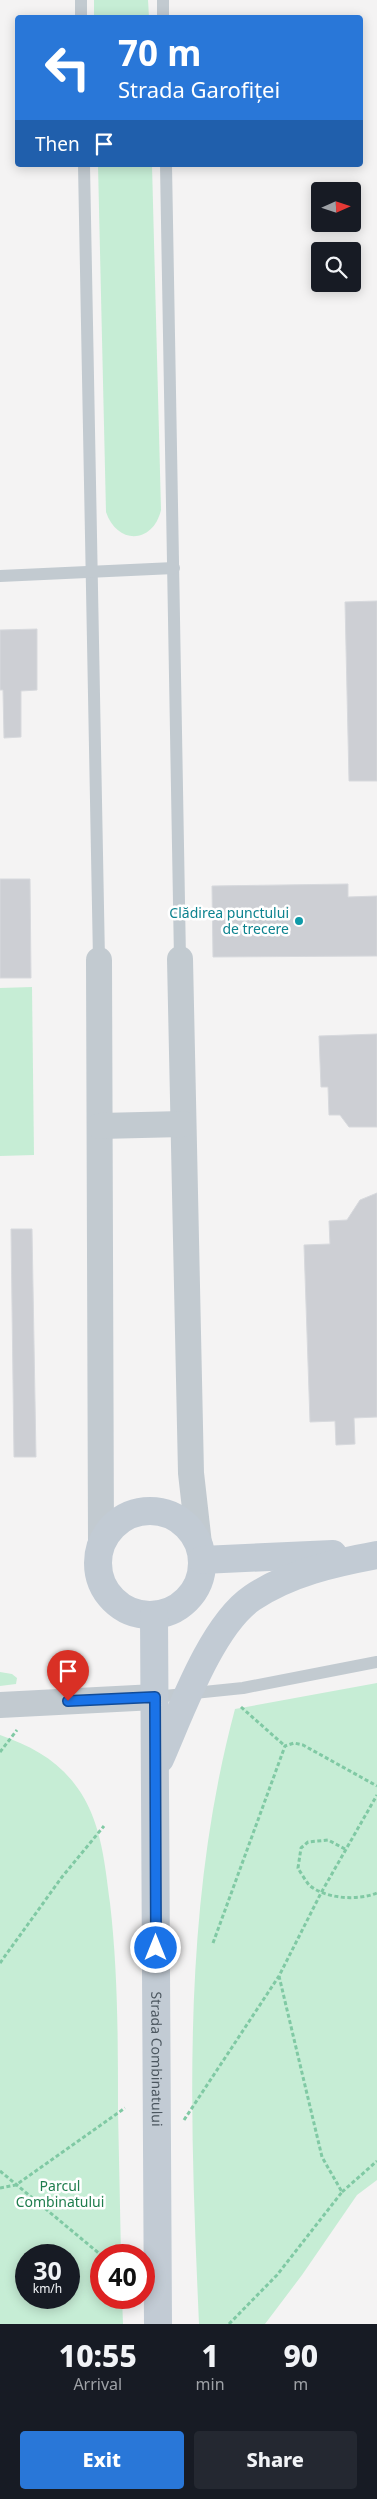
<!DOCTYPE html>
<html lang="en">
<head>
<meta charset="utf-8">
<style>
	body { margin:0; font-family:"Noto Sans",sans-serif; background:#242831; color:#f1f3f6; height:100vh; display:flex; flex-direction:column; font-size:19px; white-space:nowrap }
	* { box-sizing:border-box; margin:0 }
	p { font-size:16px; color:#9ea1a6 }
	.icon { flex:none; width:28px; height:28px; fill:none; stroke:currentColor; stroke-width:2; stroke-linecap:round; stroke-linejoin:round }
	.map { position:relative; height:2324px; overflow:hidden }
	.sheet { display:flex; flex-direction:column; background:#171b24; flex:1 }
	.sheet>* { flex:none }
	.hud { position:absolute; left:15px; top:15px; width:348px; height:152px; border-radius:5px; box-shadow:0 2px 12px #0003; background:#2977d8; color:#fff; overflow:hidden }
	.needle { width:32px; rotate:87deg }
	.controls { position:absolute; left:311px; top:182px; display:grid; gap:10px }
	.controls a { display:grid; place-items:center; width:50px; height:50px; border-radius:5px; background:#171b24; box-shadow:0 2px 12px #0003; font-size:25px }
	.speed { position:absolute; left:15px; top:2244px; display:flex; gap:10px; font-size:25px; font-weight:700; text-align:center }
	.speed>* { display:grid; place-content:center; width:65px; height:65px; border-radius:50%; background:#171b24; box-shadow:0 2px 12px #0003; line-height:1 }
	.speed small { font-size:12px; font-weight:400 }
	.speed .limit { border:8px solid #d22; background:#fff; color:#111 }
	.pin { position:absolute; display:grid; place-items:center; width:42px; height:42px; color:#fff; margin:-51px -21px; border-radius:50% 50% 50% 0; rotate:-45deg; box-shadow:0 0 5px #0007 }
	.pin .icon { rotate:45deg }
	.me { position:absolute; width:55px; margin:-28px; rotate:0deg; stroke-linejoin:round; filter:drop-shadow(0 0 4px #0008) }
	.turn { display:flex; align-items:center; gap:18px; height:105px; padding:0 20px; font-size:22px }
	.turn .icon { width:65px; height:65px; stroke-width:2.5 }
	.turn b { display:block; font-size:35px; line-height:42px }
	.then { display:flex; align-items:center; height:48px; padding:0 20px; background:#0003; gap:10px; font-size:19px }
	.eta { display:flex; justify-content:space-evenly; align-items:center; height:85px; text-align:center }
	.eta b { font-size:30px; font-weight:800; line-height:35px }
	.primary-button { display:flex; gap:10px; margin-top:auto; padding:10px 20px }
	.primary-button a { flex:1; height:58px; border-radius:5px; background:#2977d8; color:#fff; font-size:20px; font-weight:800; line-height:58px; text-align:center }
	.primary-button a+a { background:#242831; color:#f1f3f6 }
	.map>svg:first-child { display:block }
	.green { fill:#c6edd5; fill-rule:evenodd }
	.building { fill:#cdcfd4; stroke:#d7d9dd }
	.lines { fill:none; stroke-linecap:round; stroke-linejoin:round }
	.path { stroke:#80c9a4; stroke-width:3; stroke-dasharray:4 2.5; stroke-linecap:butt }
	.lane { stroke:#c2cad0; stroke-width:12 }
	.street { stroke:#c2cad0; stroke-width:26 }
	.secondary { stroke:#c2cbd4; stroke-width:28 }
	.route-casing { stroke:#114b97; stroke-width:12 }
	.route { stroke:#1a73e8; stroke-width:9 }
	.culture-dot { fill:#0f9aa8; stroke:#fff; stroke-width:2 }
	.labels { text-anchor:middle; stroke-width:5; stroke-linejoin:round; paint-order:stroke }
	.culture-label { font-size:14px; fill:#0d838f; stroke:#fff; text-anchor:end }
	.street-label { font-size:14px; fill:#4b565f; stroke:#fff }
	.park-label { font-size:14px; fill:#1f7d4d; stroke:#fff }
</style>
</head>
<body>
<div class="map">
<svg width="377" height="2324" viewBox="0 0 377 2324">
	<rect width="100%" height="100%" fill="#f4f3f3"/>
	<g class="green">
		<path d="M 94,0 L 148,0 L 149,17 L 94,17 Z"/>
		<path d="M 98,165 L 152,165 L 161,510 C 153,544 117,545 106,512 Z"/>
		<path d="M 32,987 L 34,1155 L 0,1156 L 0,988 Z"/>
		<path d="M 0,1672 L 12,1674 L 17,1678 L 16,1684 L 0,1686 Z"/>
		<path d="M 377,1683 L 377,2180 L 357,2195 L 302,2275 L 265,2324 L 199,2324 C 190,2118 181,1910 235,1709 Z"/>
		<path d="M 0,1735 C 34,1747 61,1762 81,1793 C 102,1826 105,1866 110,1903 C 118,1972 118,2041 118,2111 C 119,2159 120,2207 121,2255 L 101,2255 L 101,2298 L 122,2298 L 123,2324 L 0,2324 ZM 26,2255 L 69,2255 L 69,2298 L 26,2298 Z"/>
	</g>
	<g class="building">
		<path d="M 377,601 L 377,781 L 349,781 L 345,602 Z"/>
		<path d="M 37,629 L 37,690 L 21,691 L 21,737 L 4,738 L 3,690 L 0,690 L 0,630 Z"/>
		<path d="M 0,879 L 30,879 L 31,978 L 0,978 Z"/>
		<path d="M 348,884 L 348,897 L 377,896 L 377,956 L 213,957 L 212,886 Z"/>
		<path d="M 377,1034 L 377,1127 L 349,1127 L 340,1115 L 329,1115 L 328,1087 L 321,1087 L 319,1036 Z"/>
		<path d="M 377,1193 L 377,1417 L 354,1418 L 355,1444 L 336,1445 L 335,1421 L 310,1422 L 304,1245 L 330,1244 L 329,1221 L 347,1220 L 360,1200 Z"/>
		<path d="M 11,1229 L 32,1229 L 36,1457 L 14,1457 Z"/>
	</g>
	<g class="lines">
		<g class="path">
			<path d="M 241,1707 L 285,1746"/>
			<path d="M 0,1752 L 17,1730"/>
			<path d="M 345,1849 L 328,1840 L 308,1842 L 301,1848 L 298,1868 C 301,1873 305,1880 309,1885 C 326,1899 357,1901 377,1893"/>
			<path d="M 213,1943 L 285,1746 L 294,1743 L 303,1745 L 377,1786"/>
			<path d="M 0,1963 L 62,1877 L 104,1826"/>
			<path d="M 184,2120 L 279,1976 L 321,1893 L 377,1795"/>
			<path d="M 0,2171 L 101,2255"/>
			<path d="M 0,2188 L 16,2185 L 125,2108"/>
			<path d="M 342,2192 L 377,2161"/>
			<path d="M 229,2324 L 277,2275 L 342,2192 L 322,2157 L 279,1976"/>
		</g>
		<g class="lane">
			<path d="M 81,0 L 81,18"/>
			<path d="M 163,0 L 163,18"/>
			<path d="M 84,165 L 99,960"/>
			<path d="M 166,165 L 180,959"/>
			<path d="M 0,576 L 174,568"/>
			<path d="M 155,1697 L 243,1688 L 377,1662"/>
		</g>
		<g class="street">
			<path d="M 180,959 L 191,1473 L 199,1544"/>
			<path d="M 99,960 L 101,1543"/>
			<path d="M 100,1126 L 183,1124"/>
			<path d="M 0,1705 L 155,1697"/>
		</g>
		<g class="secondary">
			<circle cx="150" cy="1563" r="52"/>
			<path d="M 202,1560 L 333,1554"/>
			<path id="s1" d="M 154,1615 L 158,2324"/>
			<path d="M 160,1759 C 180,1714 211,1626 252,1598 C 289,1573 334,1563 377,1555"/>
		</g>
	</g>
	<g class="lines">
		<g class="route-casing">
			<path id="route" d="M 68,1701 L 155,1697 L 156,1948"/>
		</g>
		<use href="#route" class="route"/>
	</g>
	<circle class="culture-dot" cx="299" cy="921" r="5"/>
	<g class="labels">
		<g class="culture-label">
			<text x="289" y="918">Clădirea punctului<tspan x="289" dy="16">de trecere</tspan></text>
		</g>
		<g class="street-label">
			<text dy="5" stroke="none"><textPath href="#s1" startOffset="444">Strada Combinatului</textPath></text>
		</g>
		<g class="park-label">
			<text x="60" y="2191">Parcul<tspan x="60" dy="16">Combinatului</tspan></text>
		</g>
	</g>
</svg>
<div class="controls">
<a><svg class="needle" viewBox="-14 -14 28 28"><path d="M0-13l5 13h-10z" fill="#e53935"/><path d="M0 13l5-13h-10z" fill="#9ea1a6"/></svg></a>
<a><svg class="icon" aria-label="search" viewBox="0 0 24 24"><circle cx="10" cy="10" r="6"/><path d="M15 15l6 6"/></svg></a>
</div>
<div class="speed"><div>30<small>km/h</small></div><div class="limit">40</div></div>
<div class="pin" style="left:68px;top:1701px;background:#d93025"><svg class="icon" aria-label="arrive" viewBox="0 0 24 24"><path d="M6 21V4h12l-3 4 3 4H6"/></svg></div>
<svg class="me" style="left:156px;top:1948px" viewBox="-20 -20 40 40"><circle r="17" fill="#1a73e8" stroke="#fff" stroke-width="3"/><path d="M0-11L8 9 0 5-8 9z" fill="#fff"/></svg>
<div class="hud">
<div class="turn"><svg class="icon" aria-label="left" viewBox="0 0 24 24"><path d="M17 20v-9H6M10 6l-5 5 5 5"/></svg><div><b>70 m</b>Strada Garofiței</div></div>
<div class="then">Then<svg class="icon" aria-label="arrive" viewBox="0 0 24 24"><path d="M6 21V4h12l-3 4 3 4H6"/></svg></div>
</div>
</div>
<section class="sheet">
<div class="eta">
<div><b>10:55</b><p>Arrival</p></div>
<div><b>1</b><p>min</p></div>
<div><b>90</b><p>m</p></div>
</div>
<div class="primary-button"><a>Exit</a><a>Share</a></div>
</section>
</body>
</html>
